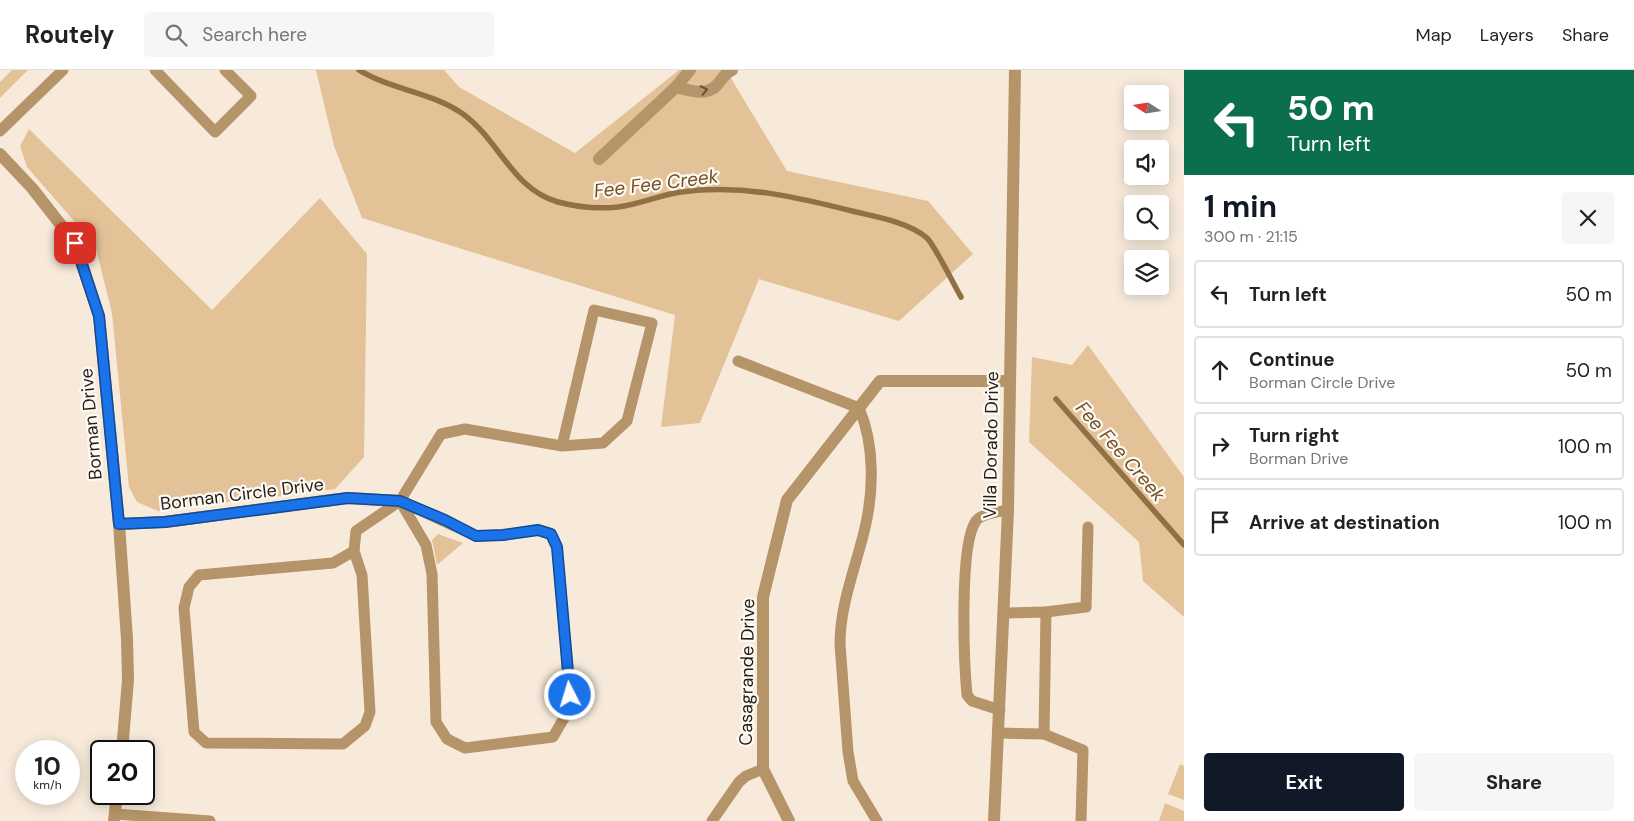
<!DOCTYPE html>
<html lang="en">
<head>
<meta charset="utf-8">
<style>
	body { margin:0; font-family:"DM Sans",sans-serif; background:#f6f6f6; color:#222; height:100vh; display:flex; flex-direction:column; font-size:19px; white-space:nowrap }
	* { box-sizing:border-box; margin:0 }
	p { font-size:16px; color:#767676 }
	.icon { flex:none; width:28px; height:28px; fill:none; stroke:currentColor; stroke-width:2; stroke-linecap:round; stroke-linejoin:round }
	.map { position:relative; flex:1; overflow:hidden }
	.details { display:flex; flex-direction:column; background:#fff; width:450px }
	.details>* { flex:none }
	.top-card { background:#0b6e4f; color:#fff; overflow:hidden }
	.needle { width:32px; rotate:282deg }
	.fabs { position:absolute; left:1124px; top:15px; display:grid; gap:10px }
	.fabs a { display:grid; place-items:center; width:45px; height:45px; border-radius:5px; background:#fff; box-shadow:0 2px 12px #0003; font-size:25px }
	.speed { position:absolute; left:15px; top:670px; display:flex; gap:10px; font-size:25px; font-weight:700; text-align:center }
	.speed>* { display:grid; place-content:center; width:65px; height:65px; border-radius:50%; background:#fff; box-shadow:0 2px 12px #0003; line-height:1 }
	.speed small { font-size:12px; font-weight:400 }
	.speed .limit { border:2px solid #111; border-radius:8px; background:#fff; color:#111 }
	.pin { position:absolute; display:grid; place-items:center; width:42px; height:42px; color:#fff; margin:-21px; border-radius:10px; box-shadow:0 2px 8px #0006 }
	.me { position:absolute; width:55px; margin:-28px; rotate:355deg; stroke-linejoin:round; filter:drop-shadow(0 0 4px #0008) }
	.turn { display:flex; align-items:center; gap:18px; height:105px; padding:0 20px; font-size:22px }
	.turn .icon { width:65px; height:65px; stroke-width:2.5 }
	.turn b { display:block; font-size:35px; line-height:42px }
	.round { display:grid; place-items:center; flex:none; width:52px; height:52px; border-radius:5px; background:#f6f6f6 }
	.headline { display:flex; align-items:center; justify-content:space-between; height:85px; padding:0 20px }
	h1 { font-size:30px; font-weight:700; line-height:38px; color:#111827 }
	.button { display:flex; gap:10px; margin-top:auto; padding:10px 20px }
	.button a { flex:1; height:58px; border-radius:5px; background:#111827; color:#fff; font-size:20px; font-weight:700; line-height:58px; text-align:center }
	.button a+a { background:#f6f6f6; color:#222 }
	ul { padding:0; list-style:none }
	li { display:flex; align-items:center; gap:15px; height:68px; margin:0 10px 8px; padding:0 10px; border:2px solid #e0e0e0; border-radius:5px }
	li div { flex:1 }
	li b { display:block; font-size:19px }
	li em { font-style:normal }
	header { display:flex; align-items:center; gap:30px; box-sizing:border-box; height:70px; padding:0 25px; background:#fff; border-bottom:1px solid #e0e0e0 }
	header strong { font-size:24px }
	nav { display:flex; gap:28px; margin-inline-start:auto; font-size:18px }
	.search { width:350px; height:45px; background:#f6f6f6; display:flex; align-items:center; gap:12px; box-sizing:border-box; padding:0 18px; border-radius:5px; color:#767676; font-size:19px }
	main { display:flex; flex:1; min-height:0 }
	.map>svg:first-child { display:block }
	.green { fill:#e3c298 }
	.lines { fill:none; stroke-linecap:round; stroke-linejoin:round }
	.stream { stroke:#917044; stroke-width:5.5 }
	.service { stroke:#b59469; stroke-width:11 }
	.minor { stroke:#b59469; stroke-width:12 }
	.tertiary { stroke:#b59469; stroke-width:12 }
	.oneway { stroke:#64533c }
	.route-casing { stroke:#114b97; stroke-width:12 }
	.route { stroke:#1a73e8; stroke-width:9 }
	.labels { text-anchor:middle; stroke-width:4.5; stroke-linejoin:round; paint-order:stroke }
	.street-label { font-size:18px; fill:#221d18; stroke:#fef9f3 }
	.water-label { font-size:19px; font-style:italic; fill:#6f4f21; stroke:#fef9f3 }
</style>
</head>
<body>
<header>
<strong>Routely</strong>
<div class="search"><svg class="icon" aria-label="search" viewBox="0 0 24 24"><circle cx="10" cy="10" r="6"/><path d="M15 15l6 6"/></svg>Search here</div>
<nav><a>Map</a><a>Layers</a><a>Share</a></nav>
</header>
<main>
<div class="map">
<svg width="1184" height="751" viewBox="0 0 1184 751">
	<rect width="100%" height="100%" fill="#f7eadb"/>
	<g class="green">
		<path d="M 12,0 L 28,0 L 0,28 L 0,12 Z"/>
		<path d="M 316,0 L 444,0 L 459,17 L 575,83 L 679,0 L 726,0 L 787,101 L 928,131 L 973,184 L 899,251 L 759,209 L 700,353 L 661,357 L 675,245 L 362,148 L 334,76 Z"/>
		<path d="M 29,59 L 212,240 L 320,128 L 367,184 L 364,387 L 335,419 L 158,441 L 137,432 L 129,417 L 112,243 L 95,175 L 27,97 L 20,76 Z"/>
		<path d="M 1088,275 L 1184,407 L 1184,547 L 1143,511 L 1139,472 L 1029,372 L 1032,287 L 1072,295 Z"/>
		<path d="M 438,464 L 463,473 L 437,495 L 432,470 Z"/>
		<path d="M 1180,694 L 1184,696 L 1184,730 L 1168,724 Z"/>
		<path d="M 1165,733 L 1184,741 L 1184,751 L 1159,751 Z"/>
	</g>
	<g class="lines">
		<g class="stream">
			<path d="M 359,0 C 391,20 432,22 463,44 C 500,71 512,119 558,132 C 577,137 599,139 618,137 C 640,134 660,125 681,122 C 743,114 797,127 856,142 C 878,147 910,153 927,168 C 935,176 954,215 961,227"/>
			<path d="M 1056,329 L 1184,475"/>
		</g>
		<g class="service">
			<path d="M 155,0 L 215,62 L 251,26 L 225,0"/>
			<path d="M 0,61 L 63,0"/>
			<path d="M 738,291 L 859,338 C 875,375 874,423 864,462 C 855,499 840,535 840,574 L 848,682 L 853,711 L 877,751"/>
			<path d="M 400,431 L 476,466 L 503,465 L 538,460 L 551,464 L 557,477 L 570,625 L 564,648 L 553,667 L 465,678 L 447,669 L 436,652 L 432,504 L 426,475 Z"/>
			<path d="M 354,481 L 362,505 L 370,642 L 365,656 L 343,674 L 206,673 L 194,662 L 184,538 L 189,517 L 199,505 L 333,493 L 354,481 L 356,461 L 400,431 L 441,364 L 465,359 L 562,376 L 603,373 L 627,351 L 652,253 L 594,240 L 562,376"/>
			<path d="M 1004,543 L 1046,542"/>
			<path d="M 1000,640 L 972,631 L 967,625 C 964,593 959,474 976,451 C 982,443 998,442 1008,440"/>
			<path d="M 999,663 L 1044,664"/>
			<path d="M 115,744 L 210,751"/>
			<path d="M 712,751 L 739,712 L 746,706 L 763,699"/>
			<path d="M 1081,751 L 1083,680 L 1044,664 L 1046,542 L 1086,537 L 1088,457"/>
		</g>
		<g class="minor">
			<path d="M 676,17 C 688,20 704,26 715,17 C 722,11 723,4 732,0"/>
			<path d="M 0,84 L 32,118 L 75,173 L 99,246 L 119,454 L 127,569 L 128,610 L 122,681"/>
			<path d="M 599,89 L 676,17 L 690,0"/>
			<path d="M 119,454 L 165,452 L 347,428 L 400,431"/>
			<path d="M 114,751 L 117,724"/>
			<path d="M 789,751 L 763,699 L 763,527 L 787,430 L 880,311 L 1010,311"/>
		</g>
		<path class="tertiary" d="M 994,751 L 1008,440 L 1015,0"/>
	</g>
	<defs><path id="oneway-chevron" d="M-2-3.5L2.5 0L-2 3.5" fill="none" stroke-width="1.6" stroke-linecap="round" stroke-linejoin="round" transform="scale(1.25)"/></defs>
	<use class="oneway" href="#oneway-chevron" transform="translate(704 20) rotate(-12)"/>
	<g class="lines">
		<g class="route-casing">
			<path id="route" d="M 75,173 L 99,246 L 119,454 L 165,452 L 348,428 L 400,431 L 445,450 L 476,466 L 503,465 L 538,460 L 551,464 L 557,477 L 570,625"/>
		</g>
		<use href="#route" class="route"/>
	</g>
	<g class="labels">
		<g class="street-label">
			<text transform="translate(91 354) rotate(-95)" y="6">Borman Drive</text>
			<text transform="translate(991 375) rotate(-89)" y="6">Villa Dorado Drive</text>
			<text transform="translate(242 424) rotate(-7)" y="6">Borman Circle Drive</text>
			<text transform="translate(747 602) rotate(-89)" y="6">Casagrande Drive</text>
		</g>
		<g class="water-label">
			<text transform="translate(656 113) rotate(-7)" y="7">Fee Fee Creek</text>
			<text transform="translate(1121 381) rotate(49)" y="7">Fee Fee Creek</text>
		</g>
	</g>
</svg>
<div class="fabs">
<a><svg class="needle" viewBox="-14 -14 28 28"><path d="M0-13l5 13h-10z" fill="#e53935"/><path d="M0 13l5-13h-10z" fill="#767676"/></svg></a>
<a><svg class="icon" aria-label="sound" viewBox="0 0 24 24"><path d="M4 9h4l5-4v14l-5-4H4zM17 9q2 3 0 6"/></svg></a>
<a><svg class="icon" aria-label="search" viewBox="0 0 24 24"><circle cx="10" cy="10" r="6"/><path d="M15 15l6 6"/></svg></a>
<a><svg class="icon" aria-label="layers" viewBox="0 0 24 24"><path d="M12 4l9 5-9 5-9-5zM3 14l9 5 9-5"/></svg></a>
</div>
<div class="speed"><div>10<small>km/h</small></div><div class="limit">20</div></div>
<div class="pin" style="left:75px;top:173px;background:#d93025"><svg class="icon" aria-label="arrive" viewBox="0 0 24 24"><path d="M6 21V4h12l-3 4 3 4H6"/></svg></div>
<svg class="me" style="left:570px;top:625px" viewBox="-20 -20 40 40"><circle r="17" fill="#1a73e8" stroke="#fff" stroke-width="3"/><path d="M0-11L8 9 0 5-8 9z" fill="#fff"/></svg>
</div>
<section class="details">
<div class="top-card">
<div class="turn"><svg class="icon" aria-label="left" viewBox="0 0 24 24"><path d="M17 20v-9H6M10 6l-5 5 5 5"/></svg><div><b>50 m</b>Turn left</div></div>
</div>
<div class="headline"><div><h1>1 min</h1><p>300 m · 21:15</p></div><a class="round"><svg class="icon" aria-label="close" viewBox="0 0 24 24"><path d="M6 6l12 12M18 6L6 18"/></svg></a></div>
<ul>
<li><svg class="icon" aria-label="left" viewBox="0 0 24 24"><path d="M17 20v-9H6M10 6l-5 5 5 5"/></svg><div><b>Turn left</b></div><em>50 m</em></li>
<li><svg class="icon" aria-label="ahead" viewBox="0 0 24 24"><path d="M12 20V5M6 11l6-6 6 6"/></svg><div><b>Continue</b><p>Borman Circle Drive</p></div><em>50 m</em></li>
<li><svg class="icon" aria-label="right" viewBox="0 0 24 24"><path d="M7 20v-9h11M14 6l5 5-5 5"/></svg><div><b>Turn right</b><p>Borman Drive</p></div><em>100 m</em></li>
<li><svg class="icon" aria-label="arrive" viewBox="0 0 24 24"><path d="M6 21V4h12l-3 4 3 4H6"/></svg><div><b>Arrive at destination</b></div><em>100 m</em></li>
</ul>
<div class="button"><a>Exit</a><a>Share</a></div>
</section>
</main>
</body>
</html>
